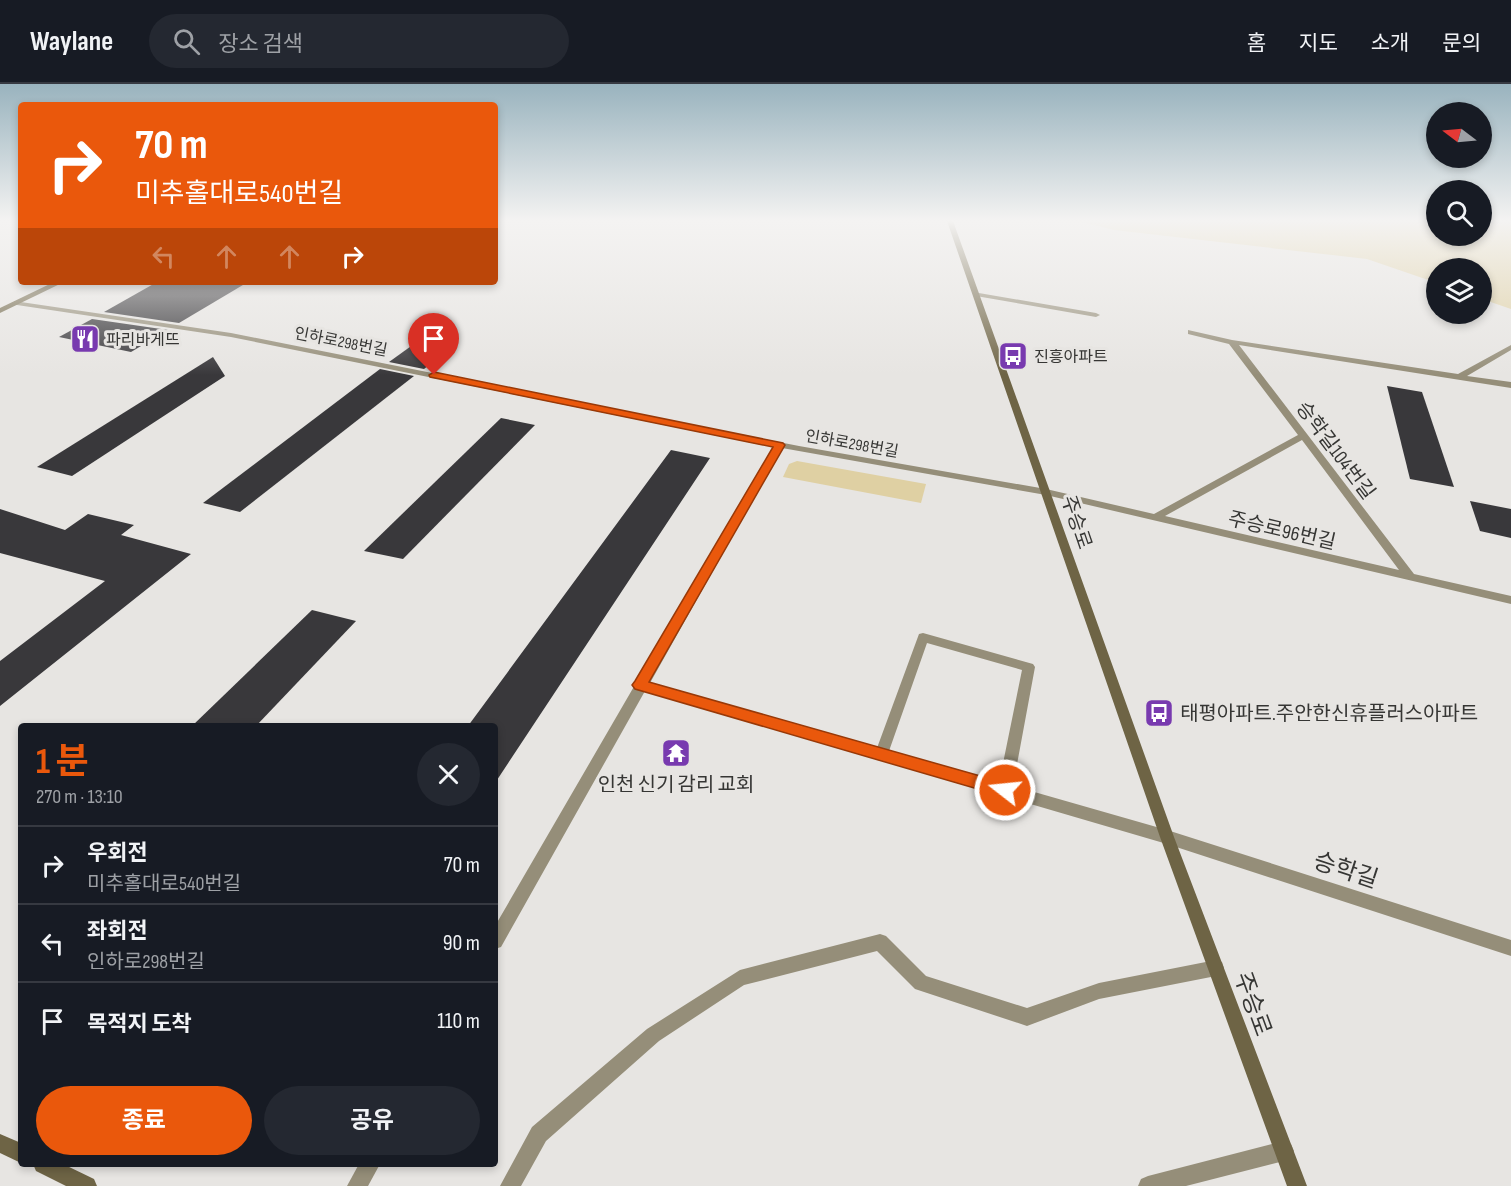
<!DOCTYPE html>
<html lang="ko">
<head>
<meta charset="utf-8">
<style>
	body { margin:0; font-family:"Sofia Sans Condensed","Noto Sans KR",sans-serif; background:#242831; color:#f1f3f6; height:100vh; display:flex; flex-direction:column; font-size:22px; white-space:nowrap }
	* { box-sizing:border-box; margin:0 }
	p { font-size:20px; color:#9ea1a6 }
	.icon { flex:none; width:33px; height:33px; fill:none; stroke:currentColor; stroke-width:2; stroke-linecap:round; stroke-linejoin:round }
	.map { position:relative; flex:1; overflow:hidden }
	.sheet { position:absolute; left:18px; top:639px; width:480px; height:444px; display:flex; flex-direction:column; background:#171b24; border-radius:6px; box-shadow:0 3px 9px #0003 }
	.sheet>* { flex:none }
	.guide { position:absolute; left:18px; top:18px; width:480px; height:183px; border-radius:6px; box-shadow:0 3px 9px #0003; background:#ea580c; color:#fff; overflow:hidden }
	.needle { width:39px; rotate:286deg }
	.tools { position:absolute; left:1426px; top:18px; display:grid; gap:12px }
	.tools a { display:grid; place-items:center; width:66px; height:66px; border-radius:50%; background:#171b24; box-shadow:0 3px 9px #0003; font-size:30px }
	.pin { position:absolute; display:grid; place-items:center; width:51px; height:51px; color:#fff; margin:-62px -26px; border-radius:50% 50% 50% 0; rotate:-45deg; box-shadow:0 0 6px #0007 }
	.pin .icon { rotate:45deg }
	.me { position:absolute; width:66px; margin:-33px; rotate:286deg; stroke-linejoin:round; filter:drop-shadow(0 0 4px #0008) }
	.turn { display:flex; align-items:center; gap:21px; height:126px; padding:0 18px; font-size:27px }
	.turn .icon { width:78px; height:78px; stroke-width:2.5 }
	.turn b { display:block; font-size:42px; line-height:51px }
	.lanes { display:flex; align-items:center; height:57px; padding:0 18px; background:#0003; justify-content:center; gap:30px; direction:ltr }
	.lanes .off { opacity:.35 }
	.round { display:grid; place-items:center; flex:none; width:63px; height:63px; border-radius:32px; background:#242831 }
	.headline { display:flex; align-items:center; justify-content:space-between; height:102px; padding:0 18px }
	h1 { font-size:36px; font-weight:700; line-height:45px; color:#ea580c }
	.cta { display:flex; gap:12px; margin-top:auto; padding:12px 18px }
	.cta a { flex:1; height:69px; border-radius:36px; background:#ea580c; color:#fff; font-size:24px; font-weight:700; line-height:69px; text-align:center }
	.cta a+a { background:#242831; color:#f1f3f6 }
	ul { padding:0; list-style:none }
	li { display:flex; align-items:center; gap:18px; height:78px; padding:0 18px; border-top:2px solid #363941 }
	li div { flex:1 }
	li b { display:block; font-size:22px }
	li em { font-style:normal }
	header { display:flex; align-items:center; gap:36px; box-sizing:border-box; height:84px; padding:0 30px; background:#171b24; border-bottom:2px solid #363941 }
	header strong { font-size:28px }
	nav { display:flex; gap:33px; margin-inline-start:auto; font-size:21px }
	.search { width:420px; height:54px; background:#242831; display:flex; align-items:center; gap:15px; box-sizing:border-box; padding:0 21px; border-radius:33px; color:#9ea1a6; font-size:22px }
	.map>svg:first-child { display:block }
	.green { fill:#dfd0a3 }
	.building { fill:#39383b }
	.lines { fill:none; stroke-linecap:round; stroke-linejoin:round }
	.street { fill:#958e79; fill-rule:evenodd }
	.secondary { fill:#6e6445; fill-rule:evenodd }
	.route { fill:#ea580c; stroke:#983908; stroke-width:1.5 }
	.labels { text-anchor:middle; stroke-width:6; stroke-linejoin:round; paint-order:stroke }
	.far-poi-label { font-size:16px; fill:#363634; stroke:#e7e5e2; text-anchor:start }
	.far-street-label { font-size:16px; fill:#363634; stroke:#e7e5e2 }
	.street-label { font-size:20px; fill:#363634; stroke:#e7e5e2 }
	.poi-label { font-size:20px; fill:#363634; stroke:#e7e5e2; text-anchor:start }
	.near-street-label { font-size:24px; fill:#363634; stroke:#e7e5e2 }
</style>
</head>
<body>
<header>
<strong>Waylane</strong>
<div class="search"><svg class="icon" aria-label="search" viewBox="0 0 24 24"><circle cx="10" cy="10" r="6"/><path d="M15 15l6 6"/></svg>장소 검색</div>
<nav><a>홈</a><a>지도</a><a>소개</a><a>문의</a></nav>
</header>
<div class="map">
<svg width="1511" height="1102" viewBox="0 0 1511 1102">
	<rect width="100%" height="100%" fill="#e7e5e2"/>
	<g class="green">
		<path d="M 1078,137 L 1437,137 L 1437,152 L 1482,152 L 1482,137 L 1511,137 L 1511,225 L 1482,215 L 1482,184 L 1437,184 L 1437,199 L 1367,175 L 1114,146 Z"/>
		<path d="M 797,377 L 926,400 L 921,419 L 783,393 L 789,380 Z"/>
	</g>
	<g class="building">
		<path d="M 157,198 L 248,198 L 179,239 L 104,228 Z"/>
		<path d="M 92,235 L 168,246 L 131,268 L 59,253 Z"/>
		<path d="M 414,260 L 448,266 L 424,285 L 389,278 Z"/>
		<path d="M 213,273 L 225,292 L 72,392 L 37,383 Z"/>
		<path d="M 380,285 L 414,292 L 240,428 L 203,419 Z"/>
		<path d="M 1387,302 L 1422,308 L 1454,403 L 1410,395 Z"/>
		<path d="M 501,334 L 535,341 L 403,475 L 364,467 Z"/>
		<path d="M 671,366 L 710,374 L 495,699 L 495,642 L 468,642 Z"/>
		<path d="M 1470,417 L 1511,425 L 1511,454 L 1480,447 Z"/>
		<path d="M 0,425 L 65,446 L 88,430 L 134,441 L 121,451 L 191,470 L 0,622 L 0,577 L 105,497 L 0,469 Z"/>
		<path d="M 312,526 L 356,537 L 256,642 L 192,642 Z"/>
	</g>
	<g class="lines">
		<g class="street">
			<path d="M 973,208 L 1096,229 L 1100,231 L 1096,233 L 976,212 L 973,212 Z"/>
			<path d="M 14,217 L 231,249 L 799,362 L 1046,405 L 1154,430 L 1298,351 L 1229,260 L 1188,250 L 1188,246 L 1232,256 L 1458,290 L 1511,261 L 1511,266 L 1467,292 L 1511,298 L 1511,304 L 1239,261 L 1414,490 L 1511,512 L 1511,520 L 1046,411 L 782,364 L 650,599 L 877,664 L 919,550 L 923,549 L 1033,580 L 1035,583 L 1013,702 L 1167,746 L 1511,856 L 1511,872 L 1167,760 L 645,607 L 501,863 L 495,865 L 495,842 L 773,363 L 231,253 L 17,221 L 14,221 ZM 1302,356 L 1399,486 L 1165,432 ZM 927,559 L 1022,586 L 999,699 L 889,667 Z"/>
			<path d="M 880,850 L 886,852 L 926,892 L 1027,924 L 1099,899 L 1216,876 L 1222,878 L 1224,884 L 1222,890 L 1216,892 L 1099,915 L 1027,942 L 915,905 L 877,867 L 744,901 L 659,957 L 546,1057 L 521,1102 L 500,1102 L 532,1043 L 647,945 L 740,886 Z"/>
			<path d="M 1284,1057 L 1291,1060 L 1294,1067 L 1291,1074 L 1284,1077 L 1186,1102 L 1138,1102 L 1141,1095 L 1148,1092 Z"/>
			<path d="M 359,1080 L 380,1080 L 368,1102 L 347,1102 Z"/>
		</g>
		<g class="secondary">
			<path d="M 947,137 L 953,137 L 1174,753 L 1307,1102 L 1287,1102 L 1160,753 Z"/>
			<path d="M 54,198 L 64,198 L 0,229 L 0,224 Z"/>
			<path d="M 0,1050 L 21,1059 L 21,1079 L 0,1069 Z"/>
			<path d="M 33,1080 L 63,1080 L 94,1095 L 97,1102 L 66,1102 L 36,1087 Z"/>
		</g>
	</g>
	<linearGradient id="sky" x2="0" y2="1"><stop stop-color="#99b3be"/><stop offset="0.47" stop-color="#f4f3f2"/><stop offset="1" stop-color="#f4f3f2" stop-opacity="0"/></linearGradient>
	<rect width="1511" height="291" fill="url(#sky)"/>
	<path class="route" d="M 434,288 L 783,359 L 785,361 L 649,598 L 1005,699 L 1011,701 L 1013,706 L 1011,711 L 1005,713 L 635,605 L 632,601 L 635,597 L 773,363 L 430,293 L 429,291 Z"/>
	<defs>
		<g id="restaurant-square" transform="scale(1.5)"><rect x="-9" y="-9" width="18" height="18" rx="4" fill="#783aaf" stroke="#e7e5e2"/><path d="M-5-6h1v4h1v-4h1v4h1v-4h1v5L-1.5 .5V6h-2V.5L-5-1ZM5-6V6H3V1.5H1.5Q1.5-4 5-6Z" fill="#fff"/></g>
		<g id="bus-square" transform="scale(1.5)"><rect x="-9" y="-9" width="18" height="18" rx="4" fill="#783aaf" stroke="#e7e5e2"/><path d="M-5-6H5V4H4V6H2V4H-2V6H-4V4H-5ZM-3.5-4V0h7V-4ZM-3.5 1.2v1.5H-2V1.2ZM2 1.2v1.5H3.5V1.2Z" fill="#fff"/></g>
		<g id="temple-square" transform="scale(1.5)"><rect x="-9" y="-9" width="18" height="18" rx="4" fill="#783aaf" stroke="#e7e5e2"/><path d="M0-6L5-2H3V0L6.5 2.5H4V6H1.5V3h-3V6H-4V2.5H-6.5L-3 0V-2H-5Z" fill="#fff"/></g>
	</defs>
	<g fill-rule="evenodd">
		<use href="#restaurant-square" x="85" y="255"/>
		<use href="#bus-square" x="1013" y="272"/>
		<use href="#bus-square" x="1159" y="629"/>
		<use href="#temple-square" x="676" y="669"/>
	</g>
	<g class="labels">
		<g class="far-poi-label">
			<text x="106" y="261">파리바게뜨</text>
			<text x="1034" y="278">진흥아파트</text>
		</g>
		<g class="far-street-label">
			<text transform="translate(341 257) rotate(11)" y="6">인하로298번길</text>
			<text transform="translate(852 359) rotate(10)" y="6">인하로298번길</text>
		</g>
		<g class="street-label">
			<text transform="translate(1336 366) rotate(53)" y="7">승학길104번길</text>
			<text transform="translate(1077 438) rotate(71)" y="7">주승로</text>
			<text transform="translate(1282 446) rotate(13)" y="7">주승로96번길</text>
		</g>
		<g class="poi-label">
			<text x="1180" y="636">태평아파트.주안한신휴플러스아파트</text>
			<text x="676" y="707" text-anchor="middle">인천 신기 감리 교회</text>
		</g>
		<g class="near-street-label">
			<text transform="translate(1346 786) rotate(18)" y="8">승학길</text>
			<text transform="translate(1253 920) rotate(70)" y="8">주승로</text>
		</g>
	</g>
</svg>
<div class="tools">
<a><svg class="needle" viewBox="-14 -14 28 28"><path d="M0-13l5 13h-10z" fill="#e53935"/><path d="M0 13l5-13h-10z" fill="#9ea1a6"/></svg></a>
<a><svg class="icon" aria-label="search" viewBox="0 0 24 24"><circle cx="10" cy="10" r="6"/><path d="M15 15l6 6"/></svg></a>
<a><svg class="icon" aria-label="layers" viewBox="0 0 24 24"><path d="M12 4l9 5-9 5-9-5zM3 14l9 5 9-5"/></svg></a>
</div>
<div class="pin" style="left:434px;top:291px;background:#d93025"><svg class="icon" aria-label="arrive" viewBox="0 0 24 24"><path d="M6 21V4h12l-3 4 3 4H6"/></svg></div>
<svg class="me" style="left:1005px;top:706px" viewBox="-20 -20 40 40"><circle r="17" fill="#ea580c" stroke="#fff" stroke-width="3"/><path d="M0-11L8 9 0 5-8 9z" fill="#fff"/></svg>
<div class="guide">
<div class="turn"><svg class="icon" aria-label="right" viewBox="0 0 24 24"><path d="M7 20v-9h11M14 6l5 5-5 5"/></svg><div><b>70 m</b>미추홀대로540번길</div></div>
<div class="lanes"><svg class="icon off" aria-label="left" viewBox="0 0 24 24"><path d="M17 20v-9H6M10 6l-5 5 5 5"/></svg><svg class="icon off" aria-label="ahead" viewBox="0 0 24 24"><path d="M12 20V5M6 11l6-6 6 6"/></svg><svg class="icon off" aria-label="ahead" viewBox="0 0 24 24"><path d="M12 20V5M6 11l6-6 6 6"/></svg><svg class="icon" aria-label="right" viewBox="0 0 24 24"><path d="M7 20v-9h11M14 6l5 5-5 5"/></svg></div>
</div>
<section class="sheet">
<div class="headline"><div><h1>1 분</h1><p>270 m · 13:10</p></div><a class="round"><svg class="icon" aria-label="close" viewBox="0 0 24 24"><path d="M6 6l12 12M18 6L6 18"/></svg></a></div>
<ul>
<li><svg class="icon" aria-label="right" viewBox="0 0 24 24"><path d="M7 20v-9h11M14 6l5 5-5 5"/></svg><div><b>우회전</b><p>미추홀대로540번길</p></div><em>70 m</em></li>
<li><svg class="icon" aria-label="left" viewBox="0 0 24 24"><path d="M17 20v-9H6M10 6l-5 5 5 5"/></svg><div><b>좌회전</b><p>인하로298번길</p></div><em>90 m</em></li>
<li><svg class="icon" aria-label="arrive" viewBox="0 0 24 24"><path d="M6 21V4h12l-3 4 3 4H6"/></svg><div><b>목적지 도착</b></div><em>110 m</em></li>
</ul>
<div class="cta"><a>종료</a><a>공유</a></div>
</section>
</div>
</body>
</html>
